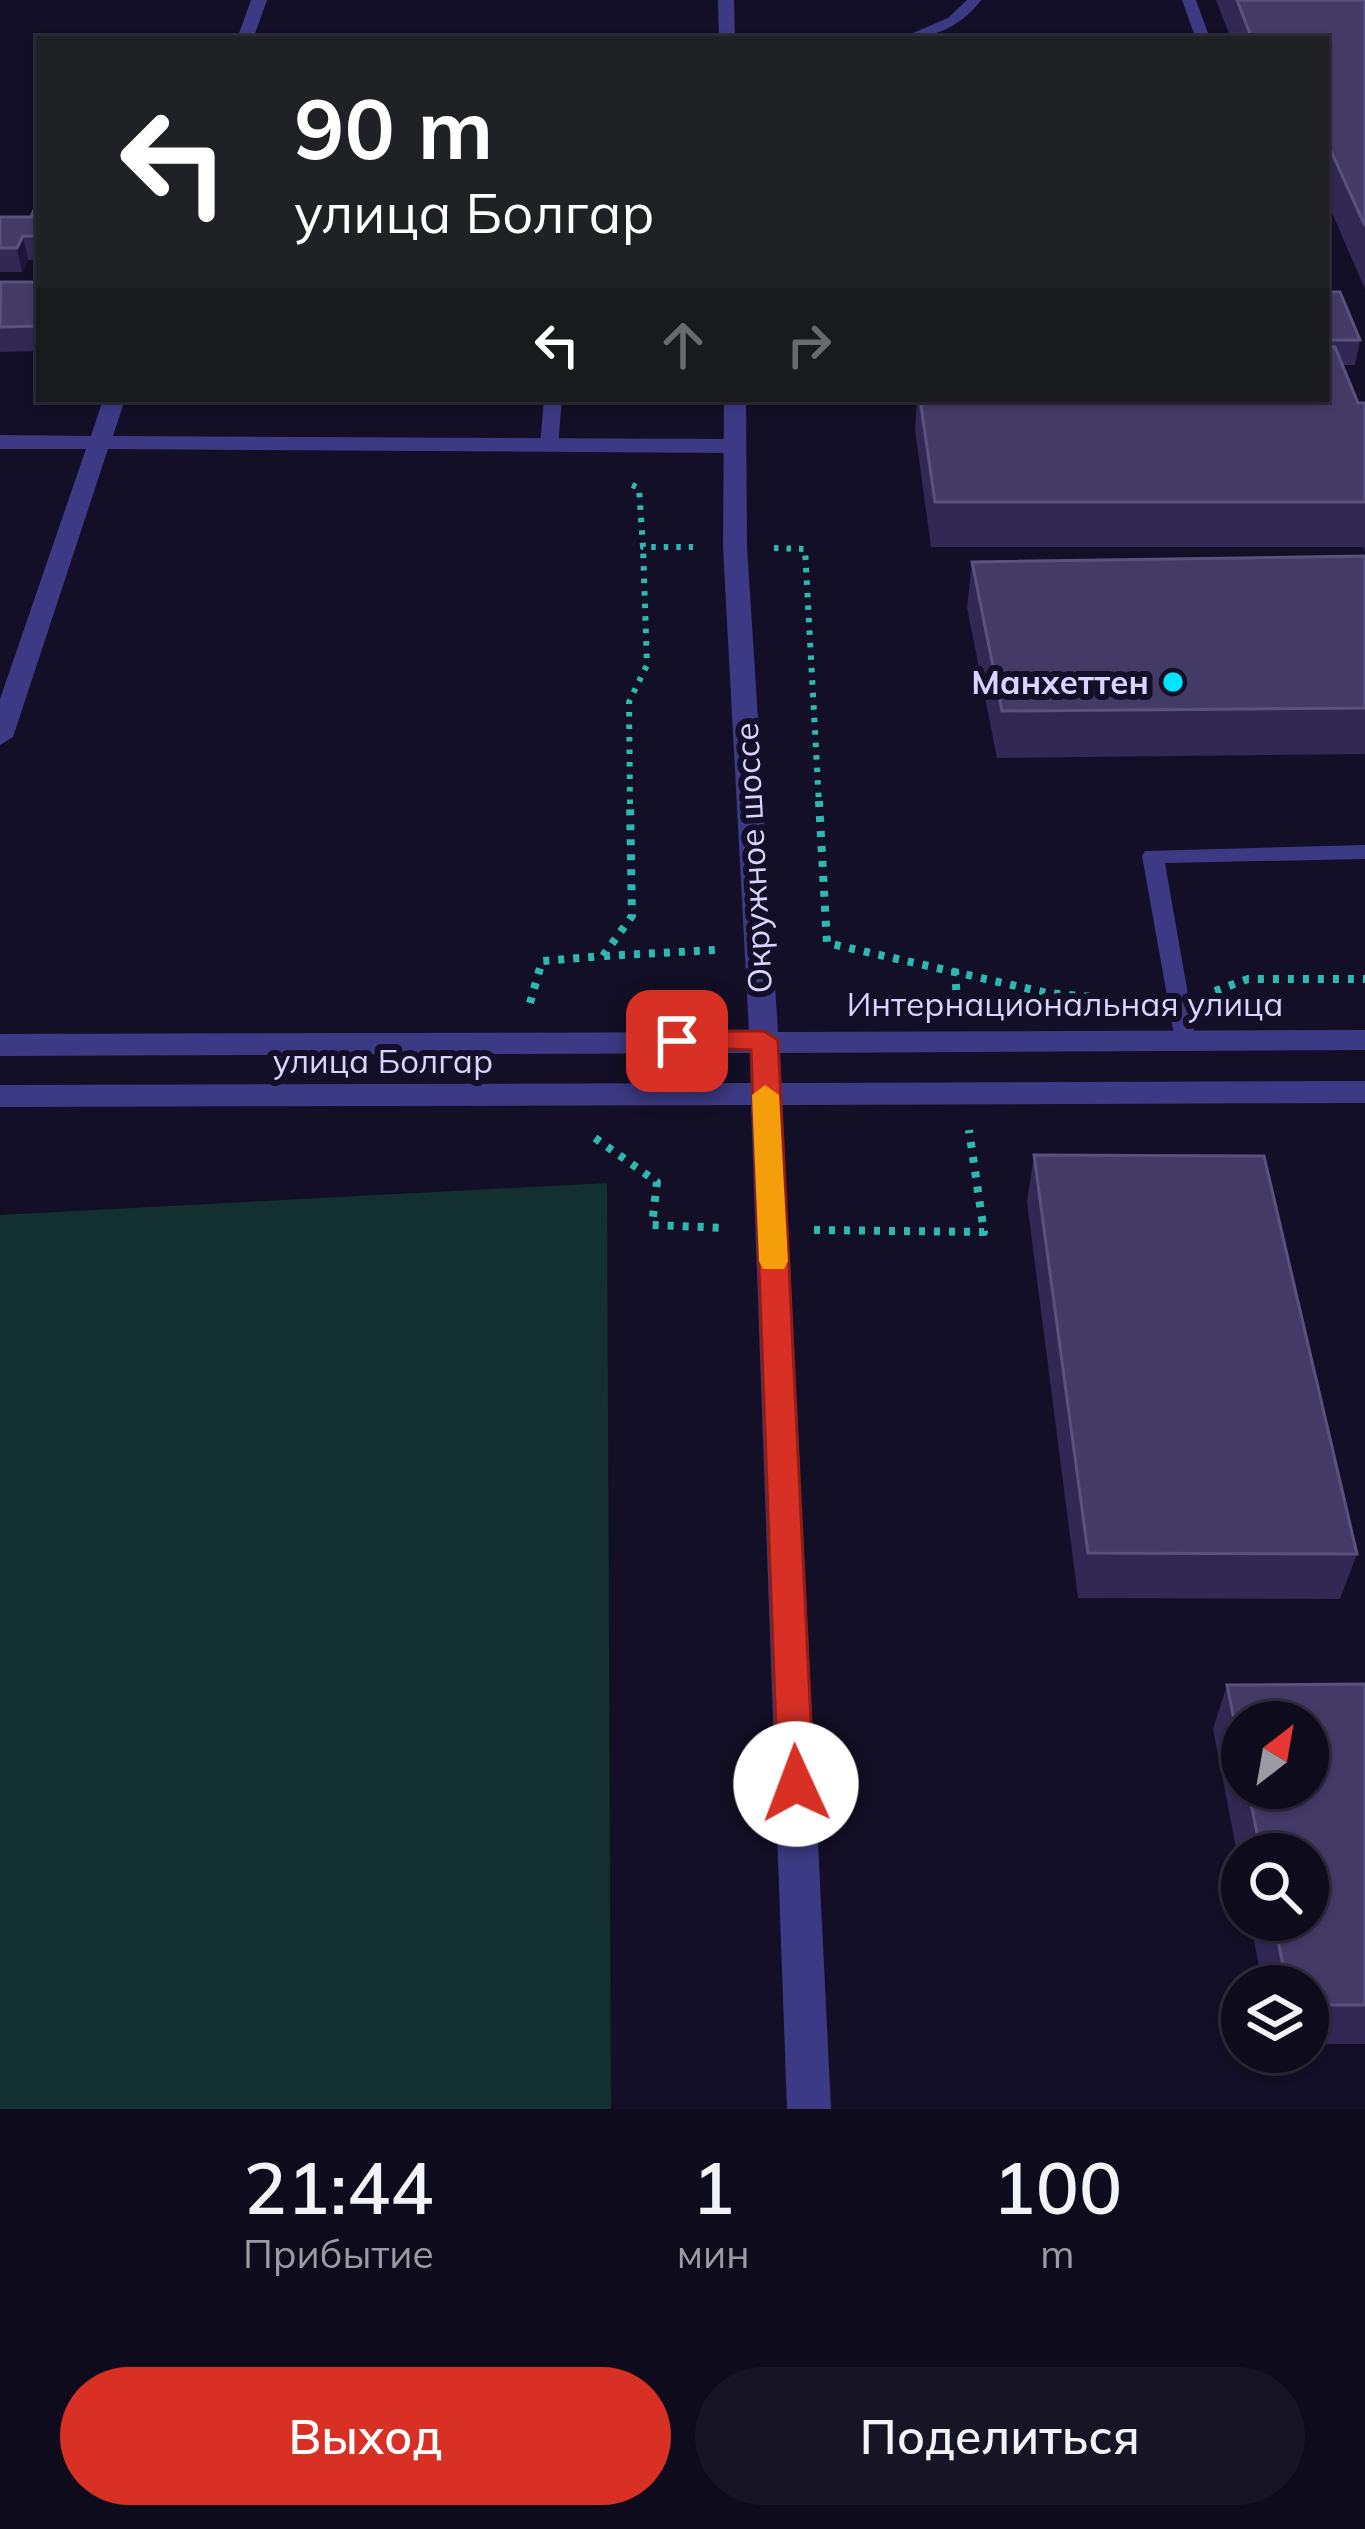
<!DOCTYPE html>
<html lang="ru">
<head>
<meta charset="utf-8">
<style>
	body { margin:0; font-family:Mulish,sans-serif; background:#171425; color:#f1f3f6; height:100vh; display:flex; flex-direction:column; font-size:45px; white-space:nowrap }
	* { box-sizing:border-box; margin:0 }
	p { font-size:39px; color:#9b9ba3 }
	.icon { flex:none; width:66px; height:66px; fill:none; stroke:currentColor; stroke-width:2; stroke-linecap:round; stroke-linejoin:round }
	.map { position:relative; height:2109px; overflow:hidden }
	.sheet { display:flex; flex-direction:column; background:#0e0b1c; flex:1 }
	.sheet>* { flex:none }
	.guide { position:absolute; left:36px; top:36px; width:1293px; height:366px; border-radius:0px; box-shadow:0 3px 9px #0004,0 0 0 3px #2e2b3b; background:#202124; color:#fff; overflow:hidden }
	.needle { width:78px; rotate:31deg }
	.tools { position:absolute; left:1221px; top:1701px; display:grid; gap:24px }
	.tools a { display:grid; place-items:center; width:108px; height:108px; border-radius:50%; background:#0e0b1c; box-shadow:0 3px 9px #0004,0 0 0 3px #2e2b3b; font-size:60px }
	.pin { position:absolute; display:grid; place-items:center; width:102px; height:102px; color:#fff; margin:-51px; border-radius:24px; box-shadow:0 6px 18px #0006 }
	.me { position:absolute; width:132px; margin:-66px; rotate:358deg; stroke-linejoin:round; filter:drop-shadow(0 0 9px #0008) }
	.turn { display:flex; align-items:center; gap:42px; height:252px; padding:0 60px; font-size:54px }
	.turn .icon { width:156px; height:156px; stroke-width:2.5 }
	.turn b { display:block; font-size:84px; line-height:102px }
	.lanes { display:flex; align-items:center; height:114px; padding:0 60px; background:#0003; justify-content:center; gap:60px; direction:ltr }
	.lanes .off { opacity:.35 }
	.eta { display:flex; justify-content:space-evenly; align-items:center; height:204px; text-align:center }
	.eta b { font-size:72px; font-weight:600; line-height:84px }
	.cta { display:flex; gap:24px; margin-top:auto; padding:24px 60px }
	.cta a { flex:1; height:138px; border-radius:72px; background:#d93025; color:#fff; font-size:48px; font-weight:600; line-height:138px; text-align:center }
	.cta a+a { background:#171425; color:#f1f3f6 }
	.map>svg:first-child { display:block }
	.green { fill:#12302f }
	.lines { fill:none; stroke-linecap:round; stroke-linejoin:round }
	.path-far1 { stroke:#2fb8b0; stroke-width:6; stroke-dasharray:4.5 8; stroke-linecap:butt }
	.path { stroke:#2fb8b0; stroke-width:8; stroke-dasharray:6 9; stroke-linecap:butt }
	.service { fill:#3d3a85; fill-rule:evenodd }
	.minor { fill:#3d3a85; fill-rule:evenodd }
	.tertiary { fill:#3d3a85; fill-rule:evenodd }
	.wall { fill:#312854; fill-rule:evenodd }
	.shaded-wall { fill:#1d163a }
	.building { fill:#433a66; stroke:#5a527e; stroke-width:3 }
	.route { fill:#d93025; stroke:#8d1f18; stroke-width:3 }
	.slow { fill:#f59e0b }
	.poi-dot { fill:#00e5ff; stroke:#130f26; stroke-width:4.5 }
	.labels { text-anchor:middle; stroke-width:12; stroke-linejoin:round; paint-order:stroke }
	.poi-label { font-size:33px; font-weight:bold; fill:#d9d4ff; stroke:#130f26; text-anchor:end }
	.street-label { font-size:33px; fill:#d9d4ff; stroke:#130f26 }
</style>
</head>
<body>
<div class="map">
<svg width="1365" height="2109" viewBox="0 0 1365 2109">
	<rect width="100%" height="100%" fill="#130f26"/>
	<path class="green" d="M 607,1183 L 611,2109 L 0,2109 L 0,1215 Z"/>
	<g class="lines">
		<g class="path-far1">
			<path d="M 632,485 L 639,488 L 643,547 L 693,547"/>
			<path d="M 774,548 L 805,549 L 819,804"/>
			<path d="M 630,804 L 629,702 L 647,665 L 643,547"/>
		</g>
		<g class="path">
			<path d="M 819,801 L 827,943 L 1047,993 L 1094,997"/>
			<path d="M 604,956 L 715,950"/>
			<path d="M 955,969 L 957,1002"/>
			<path d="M 1215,991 L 1248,979 L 1365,979"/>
			<path d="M 530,1003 L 542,961 L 603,956 L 632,916 L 630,801"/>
			<path d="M 595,1138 L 657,1182 L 652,1225 L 727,1228"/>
			<path d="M 814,1230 L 984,1232 L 969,1130"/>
		</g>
		<g class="service">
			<path d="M 967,0 L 981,0 C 961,27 932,39 899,39 L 948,18 Z"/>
			<path d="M 1182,0 L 1196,0 L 1210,39 L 1196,39 Z"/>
			<path d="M 544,399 L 562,399 L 558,445 L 549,450 L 540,445 Z"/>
			<path d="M 1365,845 L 1365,859 L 1165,863 L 1196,1040 L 1192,1046 L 1176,1046 L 1142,856 L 1145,851 Z"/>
		</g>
		<g class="minor">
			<path d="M 251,0 L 267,0 L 253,39 L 237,39 Z"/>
			<path d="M 103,399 L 125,399 L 113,436 L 734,439 L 745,446 L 734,453 L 108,449 L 13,737 L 0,745 L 0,699 L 86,449 L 0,449 L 0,435 L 91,436 Z"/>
		</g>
		<g class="tertiary">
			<path d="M 718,0 L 734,0 L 735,39 L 719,39 Z"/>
			<path d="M 724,399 L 746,399 L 747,547 L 778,1032 L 1365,1030 L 1365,1050 L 780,1053 L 781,1083 L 1365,1081 L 1365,1103 L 782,1105 L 831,2109 L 787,2109 L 751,1105 L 0,1107 L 0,1085 L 751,1083 L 750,1053 L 0,1056 L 0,1034 L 749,1032 L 723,547 Z"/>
		</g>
	</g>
	<g class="wall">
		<path d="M 1216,0 L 1365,0 L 1365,289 L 1326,199 L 1326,39 L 1231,39 Z"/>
		<path d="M 39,198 L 39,260 L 28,260 L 22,272 L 0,272 L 0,217 L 31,217 Z"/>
		<path d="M 39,282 L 39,351 L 0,352 L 0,285 Z"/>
		<path d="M 1326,292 L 1360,340 L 1355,365 L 1342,365 L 1358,403 L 1365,403 L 1365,552 L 1363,547 L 931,547 L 915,430 L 917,399 L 1050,399 L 1050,403 L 1129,403 L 1128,399 L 1219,399 L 1219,403 L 1258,403 L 1256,399 L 1326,399 Z"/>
		<path d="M 451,399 L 518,399 L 517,405 L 452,405 Z"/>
		<path d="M 1365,557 L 1365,754 L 997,758 L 967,608 L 972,562 Z"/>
		<path d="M 1034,1155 L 1357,1554 L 1340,1599 L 1078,1598 L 1027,1202 Z"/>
		<path d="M 1365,1684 L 1365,2044 L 1308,2044 L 1308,1986 L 1263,1986 L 1250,1920 L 1308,1920 L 1308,1854 L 1242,1854 L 1242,1878 L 1213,1729 L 1227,1685 ZM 1242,1722 L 1308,1788 L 1242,1788 Z"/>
	</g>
	<path class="shaded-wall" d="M 23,236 L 28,260 L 22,272 L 17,248 Z"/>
	<g class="building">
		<path d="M 1237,0 L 1365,0 L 1365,226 L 1326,140 L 1326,39 L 1252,39 Z"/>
		<path d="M 39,198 L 39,236 L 23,236 L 17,248 L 0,248 L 0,217 L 31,217 Z"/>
		<path d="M 1,282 L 39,282 L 39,326 L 0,327 Z"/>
		<path d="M 1326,292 L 1340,292 L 1360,340 L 1326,340 Z"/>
		<path d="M 1326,347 L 1335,347 L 1358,403 L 1365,403 L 1365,502 L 935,502 L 920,399 L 1050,399 L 1050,403 L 1282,403 L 1280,399 L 1326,399 Z"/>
		<path d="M 1365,556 L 1365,708 L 1002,711 L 972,562 Z"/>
		<path d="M 1034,1155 L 1264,1156 L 1357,1554 L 1088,1553 Z"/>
		<path d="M 1365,1684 L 1365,2005 L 1308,2005 L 1308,1986 L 1287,1986 L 1274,1920 L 1308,1920 L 1308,1854 L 1261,1854 L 1248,1788 L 1308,1788 L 1308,1722 L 1242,1722 L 1242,1759 L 1227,1685 Z"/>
	</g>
	<path class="route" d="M 677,1031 L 764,1031 L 778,1040 L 814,1784 L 808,1796 L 796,1801 L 783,1796 L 778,1784 L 751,1050 L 668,1047 L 664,1041 L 668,1034 Z"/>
	<path class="slow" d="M 765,1085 L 779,1095 L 788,1261 L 784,1269 L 763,1269 L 759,1261 L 752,1095 Z"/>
	<circle class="poi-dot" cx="1173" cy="682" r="12"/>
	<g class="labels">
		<g class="poi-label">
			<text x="1149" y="694">Манхеттен</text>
		</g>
		<g class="street-label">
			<text transform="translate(753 858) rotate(-93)" y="12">Окружное шоссе</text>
			<text x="1065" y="1016">Интернациональная улица</text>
			<text x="383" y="1073">улица Болгар</text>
		</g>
	</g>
</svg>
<div class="tools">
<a><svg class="needle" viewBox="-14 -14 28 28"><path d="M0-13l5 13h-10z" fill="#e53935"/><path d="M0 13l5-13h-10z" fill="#9b9ba3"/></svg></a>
<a><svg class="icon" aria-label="search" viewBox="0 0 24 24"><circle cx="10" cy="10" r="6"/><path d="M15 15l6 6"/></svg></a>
<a><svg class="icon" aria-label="layers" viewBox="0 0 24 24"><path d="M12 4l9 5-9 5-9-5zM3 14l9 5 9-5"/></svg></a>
</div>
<div class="pin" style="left:677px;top:1041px;background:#d93025"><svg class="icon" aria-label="arrive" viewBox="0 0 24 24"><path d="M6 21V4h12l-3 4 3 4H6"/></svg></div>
<svg class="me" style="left:796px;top:1784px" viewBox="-20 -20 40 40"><circle r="19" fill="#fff"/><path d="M0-13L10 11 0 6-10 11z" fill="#d93025"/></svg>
<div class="guide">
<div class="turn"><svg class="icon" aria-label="left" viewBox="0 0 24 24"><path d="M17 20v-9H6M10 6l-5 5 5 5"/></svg><div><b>90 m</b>улица Болгар</div></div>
<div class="lanes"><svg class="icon" aria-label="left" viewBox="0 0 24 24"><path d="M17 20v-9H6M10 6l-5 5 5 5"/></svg><svg class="icon off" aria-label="ahead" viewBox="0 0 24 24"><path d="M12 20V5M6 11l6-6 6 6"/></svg><svg class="icon off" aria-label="right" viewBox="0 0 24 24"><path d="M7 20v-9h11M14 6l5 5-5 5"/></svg></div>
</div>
</div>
<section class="sheet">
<div class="eta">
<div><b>21:44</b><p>Прибытие</p></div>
<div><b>1</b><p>мин</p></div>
<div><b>100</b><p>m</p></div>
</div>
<div class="cta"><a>Выход</a><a>Поделиться</a></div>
</section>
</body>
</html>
